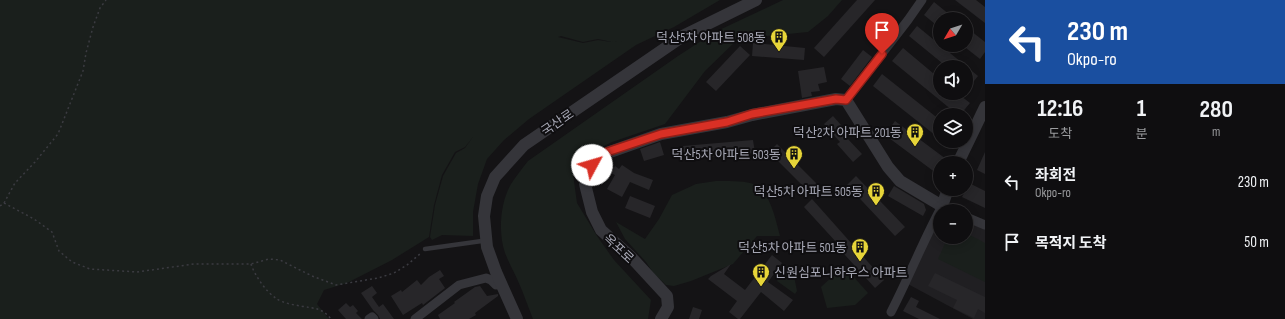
<!DOCTYPE html>
<html lang="ko">
<head>
<meta charset="utf-8">
<style>
	body { margin:0; font-family:"Sofia Sans Condensed","Noto Sans KR",sans-serif; background:#1d1c1e; color:#f1f3f6; height:100vh; display:flex; flex-direction:column; font-size:15px; white-space:nowrap }
	* { box-sizing:border-box; margin:0 }
	p { font-size:13px; color:#9b9c9f }
	.icon { flex:none; width:22px; height:22px; fill:none; stroke:currentColor; stroke-width:2; stroke-linecap:round; stroke-linejoin:round }
	.map { position:relative; flex:1; overflow:hidden }
	.side { display:flex; flex-direction:column; background:#0f0e10; width:300px }
	.side>* { flex:none }
	.guide { background:#1a4fa0; color:#fff; overflow:hidden }
	.needle { width:26px; rotate:231deg }
	.buttons { position:absolute; left:933px; top:12px; display:grid; gap:8px }
	.buttons a { display:grid; place-items:center; width:40px; height:40px; border-radius:50%; background:#0f0e10; box-shadow:0 2px 10px #0003,0 0 0 1px #2f2e30; font-size:20px }
	.pin { position:absolute; display:grid; place-items:center; width:34px; height:34px; color:#fff; margin:-41px -17px; border-radius:50% 50% 50% 0; rotate:-45deg; box-shadow:0 0 4px #0007 }
	.pin .icon { rotate:45deg }
	.me { position:absolute; width:44px; margin:-22px; rotate:51deg; stroke-linejoin:round; filter:drop-shadow(0 0 3px #0008) }
	.turn { display:flex; align-items:center; gap:14px; height:84px; padding:0 16px; font-size:18px }
	.turn .icon { width:52px; height:52px; stroke-width:2.5 }
	.turn b { display:block; font-size:28px; line-height:34px }
	.eta { display:flex; justify-content:space-evenly; align-items:center; height:68px; text-align:center }
	.eta b { font-size:24px; font-weight:700; line-height:28px }
	ul { padding:0; list-style:none }
	li { display:flex; align-items:center; gap:12px; height:60px; padding:0 16px }
	li div { flex:1 }
	li b { display:block; font-size:15px }
	li em { font-style:normal }
	main { display:flex; flex:1; min-height:0 }
	.map>svg:first-child { display:block }
	.built { fill:#201f22 }
	.green { fill:#1a1f1c; fill-rule:evenodd }
	.building { fill:#272629 }
	.lines { fill:none; stroke-linecap:round; stroke-linejoin:round }
	.path { stroke:#3b3b41; stroke-width:1.5; stroke-dasharray:2 3; stroke-linecap:butt }
	.service { stroke:#35353a; stroke-width:4.5 }
	.minor { stroke:#35353a; stroke-width:9 }
	.tertiary { stroke:#35353a; stroke-width:12 }
	.route-casing { stroke:#8d1f18; stroke-width:10 }
	.route { stroke:#d93025; stroke-width:7 }
	.labels { text-anchor:middle; stroke-width:4; stroke-linejoin:round; paint-order:stroke }
	.poi-label { font-size:13px; fill:#a6a7b4; stroke:#0f0e10; text-anchor:end }
	.street-label { font-size:13px; fill:#a6a7b4; stroke:#0f0e10 }
</style>
</head>
<body>
<main>
<div class="map">
<svg width="985" height="319" viewBox="0 0 985 319">
	<rect width="100%" height="100%" fill="#141315"/>
	<path class="built" d="M 940,211 L 940,237 L 966,237 L 966,217 L 985,225 L 985,319 L 973,319 L 906,283 Z"/>
	<g class="green">
		<path d="M 0,0 L 720,0 L 674,27 L 636,45 L 529,119 L 504,140 L 487,159 L 478,184 L 473,212 L 473,236 L 442,235 L 432,240 L 430,237 L 435,205 L 443,176 L 456,153 L 465,148 L 473,137 L 465,147 L 455,152 L 442,175 L 434,205 L 429,237 L 392,260 L 347,283 L 324,290 L 317,304 L 329,319 L 0,319 ZM 561,36 L 583,42 L 598,39 L 612,42 L 630,41 L 611,42 L 598,40 L 583,43 L 558,37 Z"/>
		<path d="M 783,0 L 842,0 L 828,16 L 808,32 L 738,39 L 705,71 L 665,124 L 612,142 L 584,156 L 573,174 L 577,203 L 597,236 L 614,260 L 651,300 L 648,319 L 533,319 C 528,307 524,294 518,281 C 514,272 509,263 505,253 C 498,233 500,203 511,184 C 516,176 522,169 528,161 L 678,56 L 715,32 Z"/>
		<path d="M 716,181 C 726,181 749,180 757,186 C 771,195 776,221 780,236 L 757,236 L 733,264 L 691,281 L 674,286 L 666,285 L 654,274 L 646,262 L 625,239 L 616,222 L 645,239 L 659,219 L 672,195 L 696,184 Z"/>
		<path d="M 966,233 L 985,243 L 985,282 L 938,259 L 948,237 L 966,237 Z"/>
		<path d="M 844,266 L 868,293 L 855,305 L 827,308 L 821,287 Z"/>
		<path d="M 787,267 L 793,271 L 797,291 L 795,294 L 777,281 Z"/>
	</g>
	<g class="building">
		<path d="M 857,0 L 875,0 L 824,57 L 814,48 Z"/>
		<path d="M 955,0 L 976,0 L 985,7 L 985,23 Z"/>
		<path d="M 934,2 L 955,19 L 940,19 L 940,28 L 924,15 Z"/>
		<path d="M 917,26 L 978,76 L 970,86 L 966,83 L 966,67 L 947,67 L 909,36 Z"/>
		<path d="M 966,27 L 985,42 L 985,52 L 980,59 L 966,48 Z"/>
		<path d="M 753,43 L 805,48 L 804,60 L 752,56 Z"/>
		<path d="M 740,46 L 750,55 L 716,91 L 706,82 Z"/>
		<path d="M 903,48 L 940,79 L 940,93 L 957,93 L 970,103 L 960,115 L 958,115 L 892,61 Z"/>
		<path d="M 863,50 L 872,57 L 850,86 L 841,79 Z"/>
		<path d="M 824,67 L 827,82 L 818,84 L 820,91 L 811,92 L 812,96 L 802,98 L 798,71 Z"/>
		<path d="M 882,74 L 940,120 L 940,139 L 873,86 Z"/>
		<path d="M 833,116 L 849,134 L 846,137 L 862,154 L 853,162 L 837,144 L 840,142 L 824,124 Z"/>
		<path d="M 895,121 L 946,159 L 943,163 L 940,163 L 940,167 L 936,173 L 885,135 Z"/>
		<path d="M 753,140 L 755,153 L 684,159 L 683,146 Z"/>
		<path d="M 660,142 L 664,155 L 644,161 L 640,149 Z"/>
		<path d="M 777,144 L 819,186 L 811,194 L 769,152 Z"/>
		<path d="M 985,152 L 985,174 L 977,170 Z"/>
		<path d="M 622,165 L 634,173 L 653,180 L 649,190 L 630,182 L 622,197 L 607,189 L 615,175 L 611,173 L 615,166 L 619,169 Z"/>
		<path d="M 856,176 L 905,227 L 895,236 L 847,185 Z"/>
		<path d="M 969,183 L 985,191 L 985,208 L 962,197 Z"/>
		<path d="M 894,186 L 924,204 L 926,210 L 923,216 L 888,196 Z"/>
		<path d="M 630,196 L 655,206 L 650,218 L 625,208 Z"/>
		<path d="M 812,199 L 884,280 L 875,288 L 835,244 L 837,243 L 804,207 Z"/>
		<path d="M 772,255 L 782,263 L 768,282 L 793,300 L 784,311 L 761,292 L 740,319 L 738,319 L 729,312 L 737,301 L 708,279 L 711,276 L 731,264 L 724,274 L 745,290 Z"/>
		<path d="M 440,270 L 444,276 L 439,279 L 445,288 L 423,305 L 422,303 L 403,315 L 391,296 L 401,290 L 402,292 L 417,280 L 421,285 L 429,277 Z"/>
		<path d="M 935,273 L 985,297 L 985,313 L 978,309 L 974,318 L 953,308 L 957,300 L 928,286 Z"/>
		<path d="M 372,286 L 377,293 L 372,297 L 379,307 L 383,304 L 394,319 L 380,319 L 378,315 L 373,310 L 361,293 Z"/>
		<path d="M 480,286 L 487,296 L 498,294 L 498,296 L 475,313 L 476,315 L 469,319 L 440,319 L 438,315 L 455,303 L 454,302 L 475,287 Z"/>
		<path d="M 911,297 L 919,301 L 916,307 L 940,319 L 919,319 L 903,311 Z"/>
		<path d="M 346,303 L 350,307 L 353,305 L 358,311 L 356,313 L 362,319 L 346,319 L 338,310 Z"/>
		<path d="M 693,307 L 702,310 L 699,319 L 689,319 Z"/>
	</g>
	<g class="lines">
		<g class="path">
			<path d="M 4,203 L 15,183 L 35,162 L 58,134 L 83,71 L 86,53 L 93,27 L 100,8 L 106,0"/>
			<path d="M 0,206 L 4,203 L 34,219 L 52,232 L 59,251 L 72,262 L 90,269 L 137,272 L 194,264 L 251,264 L 269,259 L 280,260 L 312,276 L 336,285 L 378,278 L 394,273 L 407,265 L 421,253"/>
			<path d="M 251,264 C 255,276 266,292 277,299 C 283,303 294,305 301,306 C 315,309 321,307 331,319"/>
		</g>
		<path class="service" d="M 425,249 L 482,241"/>
		<g class="minor">
			<path d="M 846,100 L 908,20 L 922,0"/>
			<path d="M 966,217 L 985,225"/>
			<path d="M 891,312 C 909,277 923,241 942,206 L 953,211"/>
			<path d="M 369,319 L 372,317 L 374,319"/>
			<path d="M 415,319 L 459,285 L 486,278 L 491,280 L 496,285"/>
		</g>
		<g class="tertiary">
			<path d="M 958,163 L 985,107"/>
			<path d="M 517,319 L 496,272 L 487,247 L 484,216 L 487,196 L 495,177 L 524,145 L 683,36 L 756,0"/>
			<path d="M 661,319 L 668,307 L 667,296 L 631,257 L 601,230 L 592,212 L 585,184 L 592,165 L 607,153 L 661,134 L 727,122 L 752,115 L 836,99 L 846,100 L 888,167 L 900,181 L 942,206 L 948,189"/>
		</g>
	</g>
	<g class="lines">
		<g class="route-casing">
			<path id="route" d="M 592,165 L 607,152 L 661,134 L 727,122 L 752,114 L 836,99 L 846,100 L 882,54"/>
		</g>
		<use href="#route" class="route"/>
	</g>
	<defs>
		<g id="building-pin" transform="scale(0.9)"><path d="M0 17L-7.5 6A9.5 9.5 0 1 1 7.5 6Z" fill="#e7d539" stroke="#0f0e10"/><path d="M-4-6H4V6H1V3H-1V6H-4ZM-2.5-4.3h1.7v1.8h-1.7ZM.8-4.3h1.7v1.8H.8ZM-2.5-1h1.7V.8h-1.7ZM.8-1h1.7V.8H.8Z" fill="#111"/></g>
	</defs>
	<g fill-rule="evenodd">
		<use href="#building-pin" x="779" y="37"/>
		<use href="#building-pin" x="915" y="132"/>
		<use href="#building-pin" x="794" y="154"/>
		<use href="#building-pin" x="876" y="191"/>
		<use href="#building-pin" x="860" y="247"/>
		<use href="#building-pin" x="761" y="272"/>
	</g>
	<g class="labels">
		<g class="poi-label">
			<text x="766" y="42">덕산5차 아파트 508동</text>
			<text x="902" y="137">덕산2차 아파트 201동</text>
			<text x="781" y="159">덕산5차 아파트 503동</text>
			<text x="863" y="196">덕산5차 아파트 505동</text>
			<text x="847" y="252">덕산5차 아파트 501동</text>
			<text x="774" y="277" text-anchor="start">신원심포니하우스 아파트</text>
		</g>
		<g class="street-label">
			<text transform="translate(557 122) rotate(-34)" y="5">국산로</text>
			<text transform="translate(619 248) rotate(43)" y="5">옥포로</text>
		</g>
	</g>
</svg>
<div class="buttons">
<a><svg class="needle" viewBox="-14 -14 28 28"><path d="M0-13l5 13h-10z" fill="#e53935"/><path d="M0 13l5-13h-10z" fill="#9b9c9f"/></svg></a>
<a><svg class="icon" aria-label="sound" viewBox="0 0 24 24"><path d="M4 9h4l5-4v14l-5-4H4zM17 9q2 3 0 6"/></svg></a>
<a><svg class="icon" aria-label="layers" viewBox="0 0 24 24"><path d="M12 4l9 5-9 5-9-5zM3 14l9 5 9-5"/></svg></a>
<a>+</a>
<a>−</a>
</div>
<div class="pin" style="left:882px;top:54px;background:#d93025"><svg class="icon" aria-label="arrive" viewBox="0 0 24 24"><path d="M6 21V4h12l-3 4 3 4H6"/></svg></div>
<svg class="me" style="left:592px;top:165px" viewBox="-20 -20 40 40"><circle r="19" fill="#fff"/><path d="M0-13L10 11 0 6-10 11z" fill="#d93025"/></svg>
</div>
<section class="side">
<div class="guide">
<div class="turn"><svg class="icon" aria-label="left" viewBox="0 0 24 24"><path d="M17 20v-9H6M10 6l-5 5 5 5"/></svg><div><b>230 m</b>Okpo-ro</div></div>
</div>
<div class="eta">
<div><b>12:16</b><p>도착</p></div>
<div><b>1</b><p>분</p></div>
<div><b>280</b><p>m</p></div>
</div>
<ul>
<li><svg class="icon" aria-label="left" viewBox="0 0 24 24"><path d="M17 20v-9H6M10 6l-5 5 5 5"/></svg><div><b>좌회전</b><p>Okpo-ro</p></div><em>230 m</em></li>
<li><svg class="icon" aria-label="arrive" viewBox="0 0 24 24"><path d="M6 21V4h12l-3 4 3 4H6"/></svg><div><b>목적지 도착</b></div><em>50 m</em></li>
</ul>
</section>
</main>
</body>
</html>
